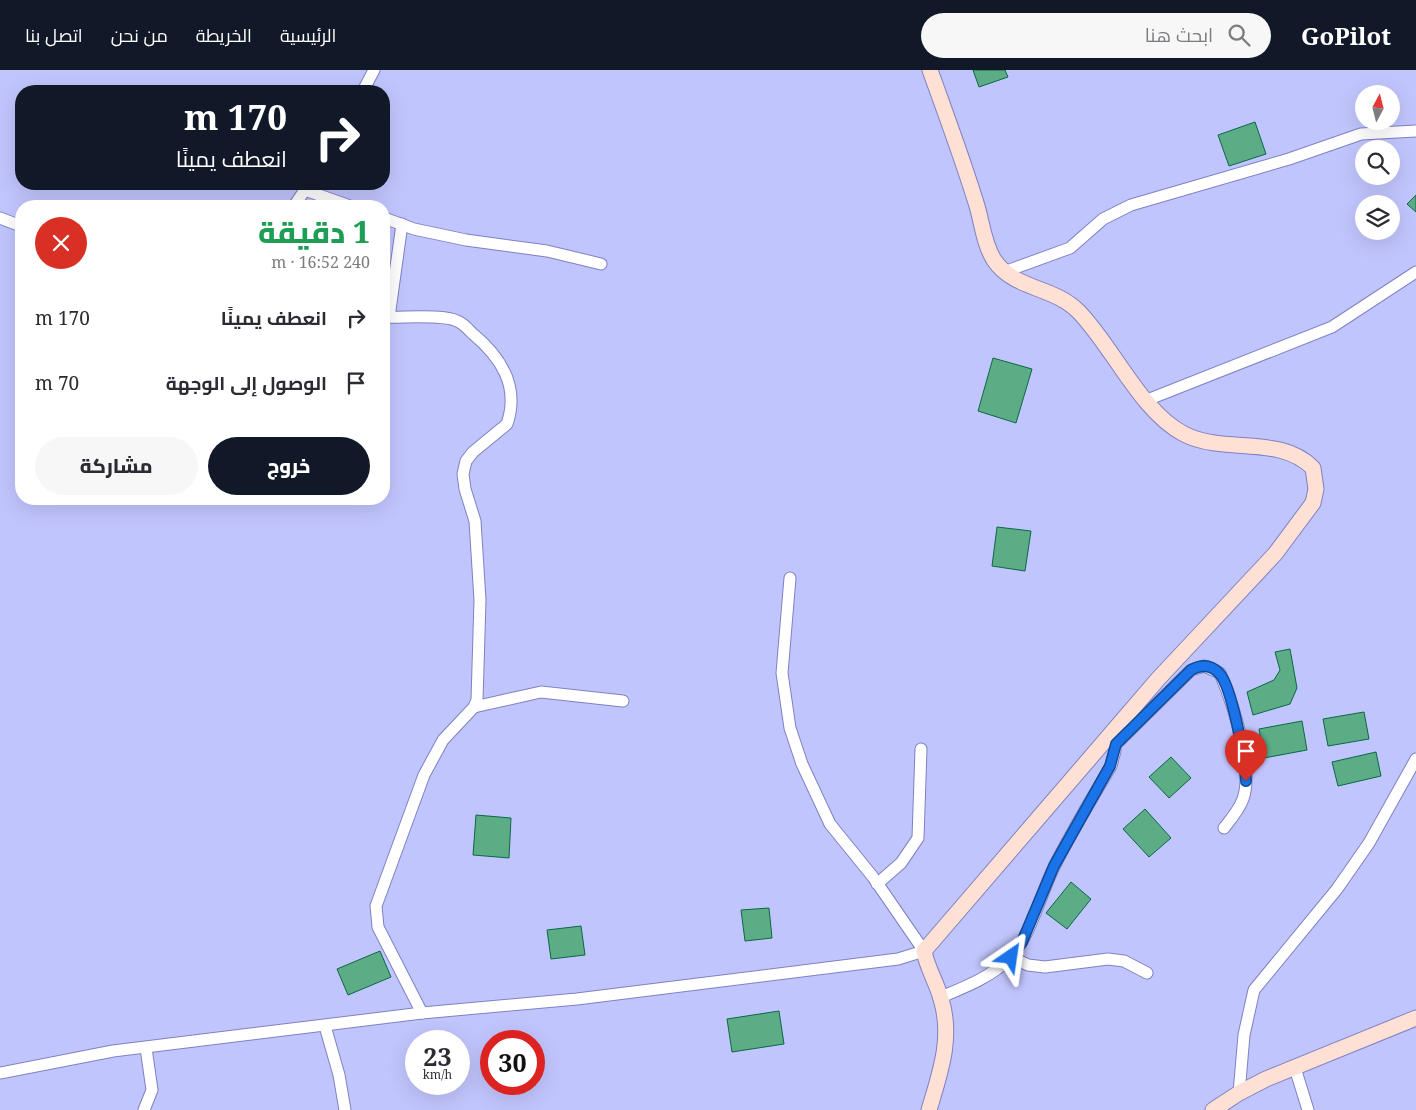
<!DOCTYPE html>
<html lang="ar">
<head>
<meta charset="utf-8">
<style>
	body { margin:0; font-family:"Noto Serif",Cairo,serif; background:#f7f7f7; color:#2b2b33; direction:rtl; height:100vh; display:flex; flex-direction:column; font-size:19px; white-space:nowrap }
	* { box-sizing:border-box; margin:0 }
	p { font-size:16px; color:#7c7c81 }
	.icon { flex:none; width:28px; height:28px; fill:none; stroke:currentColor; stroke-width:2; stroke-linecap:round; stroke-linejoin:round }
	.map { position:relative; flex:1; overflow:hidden; direction:ltr }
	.panel { position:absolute; left:15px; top:130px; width:375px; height:305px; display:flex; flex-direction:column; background:#fff; border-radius:20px; box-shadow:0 5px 20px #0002; direction:rtl }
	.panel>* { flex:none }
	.banner { position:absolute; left:15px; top:15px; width:375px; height:105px; border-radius:20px; box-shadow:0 5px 20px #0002; direction:rtl; background:#111827; color:#fff; overflow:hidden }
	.needle { width:32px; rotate:7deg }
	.tools { position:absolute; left:1355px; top:15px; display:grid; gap:10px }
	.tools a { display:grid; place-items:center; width:45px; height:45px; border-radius:50%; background:#fff; box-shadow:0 5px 20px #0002; font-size:25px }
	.speed { position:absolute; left:405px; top:960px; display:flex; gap:10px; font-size:25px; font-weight:700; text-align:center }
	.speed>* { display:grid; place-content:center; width:65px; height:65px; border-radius:50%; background:#fff; box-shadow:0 5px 20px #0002; line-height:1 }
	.speed small { font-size:12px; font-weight:400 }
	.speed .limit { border:8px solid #d22; background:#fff; color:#111 }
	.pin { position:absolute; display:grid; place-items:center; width:42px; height:42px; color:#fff; margin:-51px -21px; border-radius:50% 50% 50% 0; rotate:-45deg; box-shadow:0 0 5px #0007 }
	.pin .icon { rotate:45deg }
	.me { position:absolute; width:55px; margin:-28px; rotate:32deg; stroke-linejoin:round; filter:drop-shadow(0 0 4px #0008) }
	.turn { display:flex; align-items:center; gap:18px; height:105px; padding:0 20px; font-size:22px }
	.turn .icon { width:65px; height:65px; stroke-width:2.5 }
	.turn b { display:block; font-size:35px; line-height:42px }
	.round { display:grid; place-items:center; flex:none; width:52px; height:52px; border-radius:26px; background:#f7f7f7 }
	.head { display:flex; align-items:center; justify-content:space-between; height:85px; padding:0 20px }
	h1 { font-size:30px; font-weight:800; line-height:38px; color:#1e9e55 }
	.action { display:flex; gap:10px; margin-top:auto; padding:10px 20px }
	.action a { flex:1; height:58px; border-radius:30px; background:#111827; color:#fff; font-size:20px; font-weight:800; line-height:58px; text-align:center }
	.action a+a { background:#f7f7f7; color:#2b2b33 }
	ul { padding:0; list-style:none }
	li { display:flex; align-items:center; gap:15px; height:65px; padding:0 20px }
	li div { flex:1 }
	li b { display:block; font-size:19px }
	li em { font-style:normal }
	header { display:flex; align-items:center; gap:30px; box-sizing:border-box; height:70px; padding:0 25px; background:#111827; color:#fff }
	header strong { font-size:24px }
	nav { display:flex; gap:28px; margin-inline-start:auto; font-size:18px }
	.search { width:350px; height:45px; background:#f7f7f7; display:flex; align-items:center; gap:12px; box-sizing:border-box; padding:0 18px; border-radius:28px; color:#7c7c81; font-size:19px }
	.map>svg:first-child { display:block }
	.building { fill:#5cac86; stroke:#0a6846 }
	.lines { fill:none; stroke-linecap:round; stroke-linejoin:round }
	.street-casing { stroke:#7f81c3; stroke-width:13 }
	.secondary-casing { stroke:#7f81c3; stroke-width:17 }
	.street { stroke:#fff; stroke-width:11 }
	.secondary { stroke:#fee0d4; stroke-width:15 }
	.route-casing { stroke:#114b97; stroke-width:12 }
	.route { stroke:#1a73e8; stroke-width:9 }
</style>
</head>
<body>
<header>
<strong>GoPilot</strong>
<div class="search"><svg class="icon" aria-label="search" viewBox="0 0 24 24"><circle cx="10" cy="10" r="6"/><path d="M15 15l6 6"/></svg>ابحث هنا</div>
<nav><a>الرئيسية</a><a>الخريطة</a><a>من نحن</a><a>اتصل بنا</a></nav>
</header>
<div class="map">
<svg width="1416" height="1040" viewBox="0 0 1416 1040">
	<rect width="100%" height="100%" fill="#c1c5fd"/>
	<g class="building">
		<path d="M 973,0 L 1005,0 L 1008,7 L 979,17 Z"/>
		<path d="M 1255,52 L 1266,84 L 1229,96 L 1218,65 Z"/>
		<path d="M 1416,125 L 1416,142 L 1407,134 Z"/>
		<path d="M 993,288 L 1032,299 L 1016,353 L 978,341 Z"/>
		<path d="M 997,457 L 1031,461 L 1025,501 L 992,496 Z"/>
		<path d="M 1290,579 L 1297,618 L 1290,634 L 1253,645 L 1247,622 L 1274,610 L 1280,600 L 1275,582 Z"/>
		<path d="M 1364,642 L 1369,669 L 1328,676 L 1323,649 Z"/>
		<path d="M 1302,651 L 1307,680 L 1264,688 L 1259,659 Z"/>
		<path d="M 1376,682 L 1381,706 L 1338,716 L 1332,692 Z"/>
		<path d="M 1171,687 L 1191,708 L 1169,728 L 1149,707 Z"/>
		<path d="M 1145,739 L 1171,768 L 1149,787 L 1123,759 Z"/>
		<path d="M 476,745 L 511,748 L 509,788 L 473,785 Z"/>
		<path d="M 1071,812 L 1091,829 L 1067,859 L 1046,843 Z"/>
		<path d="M 769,838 L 772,868 L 745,871 L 741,840 Z"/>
		<path d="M 581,856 L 585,885 L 551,889 L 547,860 Z"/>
		<path d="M 380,881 L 391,907 L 348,925 L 337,899 Z"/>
		<path d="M 779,941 L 784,974 L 732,982 L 727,949 Z"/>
	</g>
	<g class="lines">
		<g class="street-casing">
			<g id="street">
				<path d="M 363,21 L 374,0"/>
				<path d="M 305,120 L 350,136"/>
				<path d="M 294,136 L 309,114"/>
				<path d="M 0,148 L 21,156"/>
				<path d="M 384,148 L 414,159 L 466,170 L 547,181 L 601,194"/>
				<path d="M 1004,202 L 1070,178 L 1103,149 L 1131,135 L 1289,89 L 1361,64 L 1416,61"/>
				<path d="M 384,247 C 402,248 443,244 457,251 C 463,253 468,259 472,263 C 501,287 520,316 507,354 L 473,382 L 466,391 L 463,404 L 465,419 L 475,451 L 480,530 L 477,630 L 474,637 L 443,670 L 424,705 L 376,836 L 378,857 L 422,943"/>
				<path d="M 389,247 L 402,154"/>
				<path d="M 1147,330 L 1332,257 L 1416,202"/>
				<path d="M 474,637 L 541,622 L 623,631"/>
				<path d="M 1116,674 L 1191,600 L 1204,596 L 1220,603 C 1233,634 1254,697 1243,729 C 1239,740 1231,749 1224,758"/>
				<path d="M 877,814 L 901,793 L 918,768 L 921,679"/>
				<path d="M 1011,887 L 1028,895 L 1045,897 L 1108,889 L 1124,891 L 1147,903"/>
				<path d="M 941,927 C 965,917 991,907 1010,888 C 1029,869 1041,824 1053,799 C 1070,764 1091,730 1111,696 L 1115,681 L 1114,661"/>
				<path d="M 325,956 L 339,1005 L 345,1040"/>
				<path d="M 1295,998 L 1308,1040"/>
				<path d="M 0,1003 L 113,981 L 422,943 L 577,929 L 898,889 L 924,881 L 873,807 L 830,754 L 802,694 L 790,658 L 782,603 L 790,508"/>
				<path d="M 1239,1023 L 1244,965 L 1254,920 L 1337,819 L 1369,773 L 1416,689"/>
				<path d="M 144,1040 L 152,1020 L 146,978"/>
			</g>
		</g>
		<g class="secondary-casing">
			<g id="secondary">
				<path d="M 929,1040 C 940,1003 953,968 941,929 C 937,913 927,898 924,881 L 1158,609 L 1275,484 L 1313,433 L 1316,419 L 1313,398 C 1279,364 1225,385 1184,364 C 1141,342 1113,277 1079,242 C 1054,216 1014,220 994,190 C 984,174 982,153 977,136 C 963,90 946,45 930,0"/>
				<path d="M 1213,1040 L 1239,1023 L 1266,1009 L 1416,948"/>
			</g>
		</g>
		<use href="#street" class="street"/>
		<use href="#secondary" class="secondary"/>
	</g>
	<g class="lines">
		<g class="route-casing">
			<path id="route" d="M 1011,887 L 1022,872 L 1054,796 L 1110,696 L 1116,674 L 1191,600 C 1200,595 1210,594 1219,603 C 1232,616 1245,690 1246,711"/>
		</g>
		<use href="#route" class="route"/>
	</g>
</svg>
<div class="tools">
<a><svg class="needle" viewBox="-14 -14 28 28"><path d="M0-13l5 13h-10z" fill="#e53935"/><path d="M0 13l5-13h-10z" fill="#7c7c81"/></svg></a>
<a><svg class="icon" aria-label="search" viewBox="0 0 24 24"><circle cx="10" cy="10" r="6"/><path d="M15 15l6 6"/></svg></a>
<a><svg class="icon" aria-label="layers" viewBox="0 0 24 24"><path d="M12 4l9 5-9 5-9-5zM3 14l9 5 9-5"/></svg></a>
</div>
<div class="speed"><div>23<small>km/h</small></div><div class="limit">30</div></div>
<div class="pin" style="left:1246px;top:711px;background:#d93025"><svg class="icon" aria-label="arrive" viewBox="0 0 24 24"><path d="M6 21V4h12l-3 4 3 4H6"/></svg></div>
<svg class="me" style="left:1011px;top:887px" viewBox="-20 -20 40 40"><path d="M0-17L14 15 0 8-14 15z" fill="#1a73e8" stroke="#fff" stroke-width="4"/></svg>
<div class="banner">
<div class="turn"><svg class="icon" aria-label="right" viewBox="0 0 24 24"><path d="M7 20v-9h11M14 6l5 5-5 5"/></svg><div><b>170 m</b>انعطف يمينًا</div></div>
</div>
<section class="panel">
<div class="head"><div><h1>1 دقيقة</h1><p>240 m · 16:52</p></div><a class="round" style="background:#d93025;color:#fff"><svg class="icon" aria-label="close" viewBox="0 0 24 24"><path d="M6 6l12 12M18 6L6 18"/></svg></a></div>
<ul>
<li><svg class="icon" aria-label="right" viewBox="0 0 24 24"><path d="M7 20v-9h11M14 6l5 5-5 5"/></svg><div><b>انعطف يمينًا</b></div><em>170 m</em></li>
<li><svg class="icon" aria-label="arrive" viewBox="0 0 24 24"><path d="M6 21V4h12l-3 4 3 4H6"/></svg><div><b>الوصول إلى الوجهة</b></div><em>70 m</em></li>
</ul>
<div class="action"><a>خروج</a><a>مشاركة</a></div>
</section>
</div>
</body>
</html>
